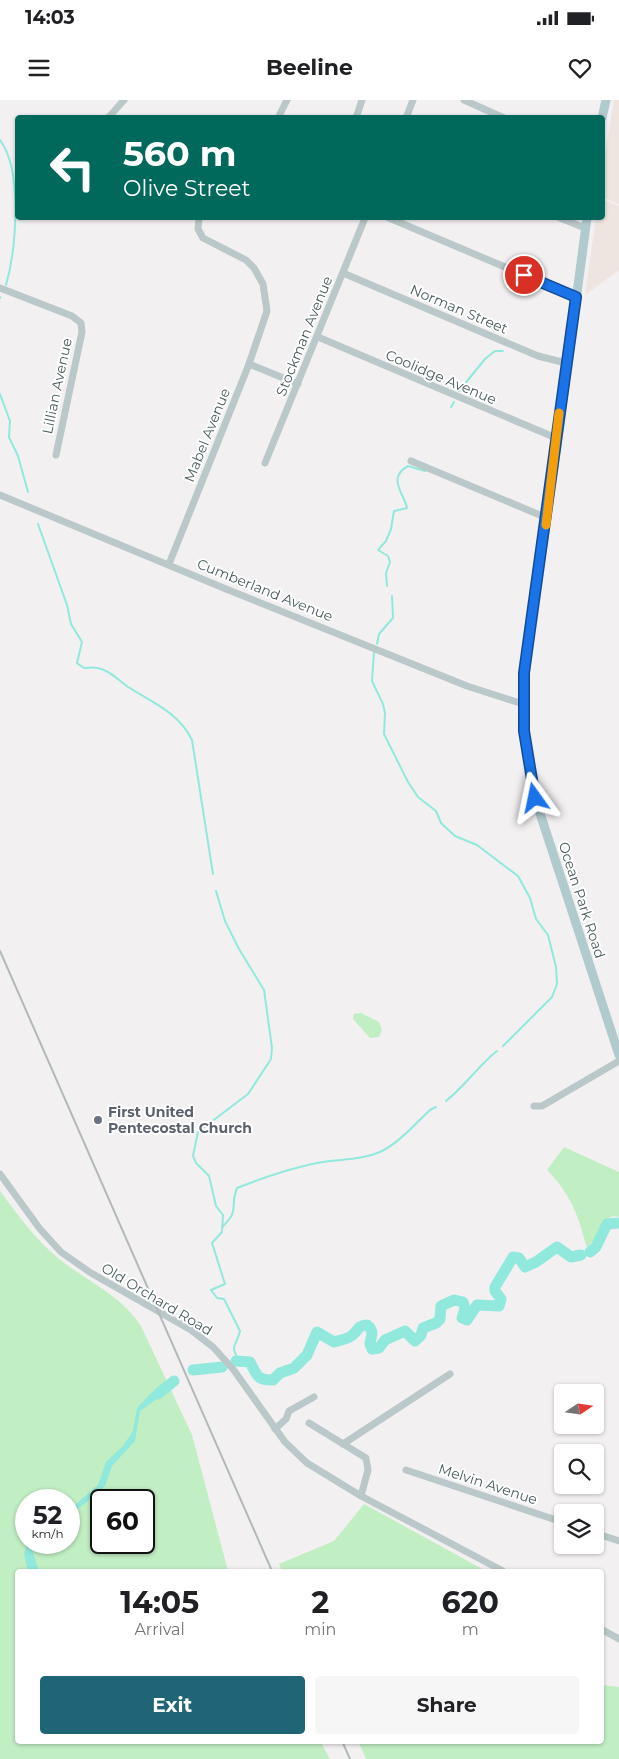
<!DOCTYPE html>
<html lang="en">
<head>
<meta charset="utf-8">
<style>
	body { margin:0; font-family:Montserrat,sans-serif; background:#f6f6f6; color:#202124; height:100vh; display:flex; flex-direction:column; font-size:19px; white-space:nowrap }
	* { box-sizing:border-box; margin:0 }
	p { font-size:16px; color:#757577 }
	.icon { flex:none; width:28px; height:28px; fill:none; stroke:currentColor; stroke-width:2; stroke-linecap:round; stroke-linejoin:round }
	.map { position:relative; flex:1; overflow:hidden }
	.drawer { position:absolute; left:15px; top:1469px; width:589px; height:175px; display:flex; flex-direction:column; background:#fff; border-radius:5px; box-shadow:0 1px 4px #0004 }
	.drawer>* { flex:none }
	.hud { position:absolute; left:15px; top:15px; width:590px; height:105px; border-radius:5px; box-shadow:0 1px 4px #0004; background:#00695c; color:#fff; overflow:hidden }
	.needle { width:32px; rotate:77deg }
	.controls { position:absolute; left:554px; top:1284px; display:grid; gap:10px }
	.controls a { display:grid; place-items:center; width:50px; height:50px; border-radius:5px; background:#fff; box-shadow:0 1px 4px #0004; font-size:25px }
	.speed { position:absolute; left:15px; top:1389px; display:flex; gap:10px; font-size:25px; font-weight:700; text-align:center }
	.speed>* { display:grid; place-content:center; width:65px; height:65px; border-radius:50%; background:#fff; box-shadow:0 1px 4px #0004; line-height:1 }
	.speed small { font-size:12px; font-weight:400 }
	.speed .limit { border:2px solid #111; border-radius:8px; background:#fff; color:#111 }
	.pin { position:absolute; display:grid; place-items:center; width:42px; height:42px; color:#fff; margin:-21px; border:2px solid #fff; border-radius:50%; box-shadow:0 1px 5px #0007 }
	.me { position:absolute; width:55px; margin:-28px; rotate:348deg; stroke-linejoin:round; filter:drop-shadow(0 0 4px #0008) }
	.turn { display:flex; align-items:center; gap:18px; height:105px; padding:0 25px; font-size:22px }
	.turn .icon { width:65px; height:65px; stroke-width:2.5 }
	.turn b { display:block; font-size:35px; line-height:42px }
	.eta { display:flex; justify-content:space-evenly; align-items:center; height:85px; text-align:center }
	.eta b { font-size:30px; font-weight:700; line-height:35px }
	.primary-button { display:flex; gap:10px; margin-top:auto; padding:10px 25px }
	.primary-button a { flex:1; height:58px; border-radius:5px; background:#206477; color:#fff; font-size:20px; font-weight:700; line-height:58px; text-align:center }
	.primary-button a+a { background:#f6f6f6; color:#202124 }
	.status { display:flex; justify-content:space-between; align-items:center; height:35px; padding:0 25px; background:#fff; direction:ltr }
	.status svg { height:14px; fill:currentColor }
	header { display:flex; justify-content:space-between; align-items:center; height:65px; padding:0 25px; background:#fff; font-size:22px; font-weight:700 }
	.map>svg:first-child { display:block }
	.commercial { fill:#eee5e0 }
	.green { fill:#c1eec3; fill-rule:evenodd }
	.water { fill:#90e9dc }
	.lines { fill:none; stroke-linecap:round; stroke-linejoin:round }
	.stream { stroke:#90e9dc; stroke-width:2 }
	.river { stroke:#90e9dc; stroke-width:11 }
	.minor { stroke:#bac8c9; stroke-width:7 }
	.major { stroke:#b1cace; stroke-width:9 }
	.rail { stroke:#b3b8ba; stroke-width:2 }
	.route-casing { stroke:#114b97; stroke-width:12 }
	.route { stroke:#1a73e8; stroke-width:9 }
	.slow { stroke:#f59e0b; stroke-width:9 }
	.worship-dot { fill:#6b7280; stroke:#fff; stroke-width:2 }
	.labels { text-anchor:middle; stroke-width:4; stroke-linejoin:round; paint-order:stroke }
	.street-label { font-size:14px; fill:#495b5d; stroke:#fff }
	.worship-label { font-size:14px; font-weight:bold; fill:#5b616d; stroke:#fff; text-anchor:start }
</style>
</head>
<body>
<div class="status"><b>14:03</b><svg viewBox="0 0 49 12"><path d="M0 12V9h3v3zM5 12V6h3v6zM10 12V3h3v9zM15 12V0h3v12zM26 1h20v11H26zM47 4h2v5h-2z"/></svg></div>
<header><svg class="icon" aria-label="menu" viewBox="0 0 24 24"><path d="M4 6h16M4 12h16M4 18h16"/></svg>Beeline<svg class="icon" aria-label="heart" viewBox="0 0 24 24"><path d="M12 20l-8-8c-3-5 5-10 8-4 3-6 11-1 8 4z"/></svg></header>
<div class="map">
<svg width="619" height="1659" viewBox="0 0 619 1659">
	<rect width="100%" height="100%" fill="#f3f0f1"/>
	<g class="commercial">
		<path d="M 614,0 L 619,0 L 619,104 L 602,97 L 603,66 Z"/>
		<path d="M 603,100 L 619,106 L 619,170 L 585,195 L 596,118 L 602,118 Z"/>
	</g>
	<g class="green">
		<path d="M 361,913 L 379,922 L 382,930 L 379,937 L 370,938 L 353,919 L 354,914 Z"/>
		<path d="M 564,1047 L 619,1072 L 619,1117 L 613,1116 L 603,1121 L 597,1137 L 587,1148 C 578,1115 572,1096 547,1070 Z"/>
		<path d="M 0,1091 C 18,1115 35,1139 58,1158 C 86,1181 121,1195 141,1226 L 192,1335 L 228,1471 L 18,1471 L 18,1641 L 320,1641 L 330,1659 L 0,1659 ZM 26,1400 L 69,1400 L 69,1442 L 26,1442 ZM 101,1400 L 144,1400 L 144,1442 L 101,1442 Z"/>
		<path d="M 364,1404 L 486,1471 L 282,1471 L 279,1464 L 334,1441 Z"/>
		<path d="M 601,1585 L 619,1587 L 619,1659 L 366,1659 L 358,1641 L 601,1641 Z"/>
	</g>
	<g class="water">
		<path d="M 168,1284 L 171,1289 L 140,1311 L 135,1341 L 112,1366 L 105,1386 L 69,1417 L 69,1410 L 98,1385 L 106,1362 L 123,1346 L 133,1331 L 137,1308 L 151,1293 Z"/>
		<path d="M 27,1443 L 37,1443 L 32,1450 L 39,1471 L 28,1471 L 24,1454 Z"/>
	</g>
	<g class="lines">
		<g class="stream">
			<path d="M 0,40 C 23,70 16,150 6,185"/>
			<path d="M 0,198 L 0,197"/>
			<path d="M 459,291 L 485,259 L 495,251 L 503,251"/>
			<path d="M 0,294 L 10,321 L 9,337 L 18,356 L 28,392"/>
			<path d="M 451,307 L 454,302"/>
			<path d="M 38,424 L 67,505 L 71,524 L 82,542 L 77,563 L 84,568 C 91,567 99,567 106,571 C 114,575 121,582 128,587 C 152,602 179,613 192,640 L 213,774"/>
			<path d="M 387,486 L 386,473 L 390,462 L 388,456 L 378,450 L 386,441 L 391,429 L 394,411 L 407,408 C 405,395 386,378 408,366 L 425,371"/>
			<path d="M 377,544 L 379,534 L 393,518 L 392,496"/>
			<path d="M 374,552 L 372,581 L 383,604 L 385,613 L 384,634 L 408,682 L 418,697 L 436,711 L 441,723 L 455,736 L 477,745 L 518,776 L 530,798 L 536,819 L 548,835 L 556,867 L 557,884 L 552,897 L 503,946"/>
			<path d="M 216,791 L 225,821 L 239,849 L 264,890 L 272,948 L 271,959 L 248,994 L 198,1032 L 193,1056 L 196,1063 L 209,1076 L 216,1106 L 223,1115 L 222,1132 L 212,1143 L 225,1184 L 211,1190 L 217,1198 L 224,1199 L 240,1231 C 237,1246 228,1245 240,1261"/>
			<path d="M 446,1001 C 465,986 478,966 497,951"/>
			<path d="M 222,1127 C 241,1109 229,1107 237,1088 C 265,1077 293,1067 323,1062 C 342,1059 362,1060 380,1052 C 399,1043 415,1024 430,1010 L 436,1007"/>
		</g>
		<g class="river">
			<path d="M 590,1152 L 596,1147 L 607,1124 L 619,1123"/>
			<path d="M 236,1261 L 250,1262 C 257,1275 256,1280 273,1280 L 280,1273 L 294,1268 L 307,1255 L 317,1232 L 334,1242 C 339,1240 346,1240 351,1236 C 358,1232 357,1225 367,1225 C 375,1231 371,1236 370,1244 L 372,1249 L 379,1248 L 385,1240 L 405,1231 L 415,1241 L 421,1235 L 423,1228 L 436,1223 L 440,1219 L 441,1206 L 454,1200 L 463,1202 L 465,1209 L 462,1218 L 467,1220 L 477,1205 L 499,1206 L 501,1199 L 495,1191 L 495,1187 L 513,1157 L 519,1158 L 525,1167 L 536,1162 L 557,1147 L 571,1157 L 581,1155"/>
			<path d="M 193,1270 L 222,1267"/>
			<path d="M 158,1294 L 174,1281"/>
		</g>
		<g class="minor">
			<path d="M 464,0 L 504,18"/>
			<path d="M 108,18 L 124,0"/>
			<path d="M 278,18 L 287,0"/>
			<path d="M 356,18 L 362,0"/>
			<path d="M 406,18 L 413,0"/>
			<path d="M 199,118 L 198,129 L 203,138 L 246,160 L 254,168 L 263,184 L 267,211 L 249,264"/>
			<path d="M 389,118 L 576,197"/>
			<path d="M 560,118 L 585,128"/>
			<path d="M 343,173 L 538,256 L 566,263"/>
			<path d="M 0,188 L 72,216 L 81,223 L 82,232 L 56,355"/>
			<path d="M 318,237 L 556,338"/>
			<path d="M 411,361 L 547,418"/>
			<path d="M 265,363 L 365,118"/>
			<path d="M 0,395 L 226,489 L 467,586 L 523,604"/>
			<path d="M 169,464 L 249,264 L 298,284"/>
			<path d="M 534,1006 L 542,1006 L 619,961"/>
			<path d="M 0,1074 L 40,1129 L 61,1152 L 91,1173 L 191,1230 L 213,1247 L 233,1269 L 285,1342 L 307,1363 L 361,1396 L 503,1471"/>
			<path d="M 309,1323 L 366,1358 L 368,1370 L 361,1396"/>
			<path d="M 275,1329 L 286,1319 L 289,1311 L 314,1297"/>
			<path d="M 343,1344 L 450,1274"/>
			<path d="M 406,1370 L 562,1422"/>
			<path d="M 595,1433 L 619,1441"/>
			<path d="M 601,1529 L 619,1539"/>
		</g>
		<g class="major">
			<path d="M 602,18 L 606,0"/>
			<path d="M 587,118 L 547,418 L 527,549 L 523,596 L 523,622 L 535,698 L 619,955"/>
		</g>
		<g class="rail">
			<path d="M 0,851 L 272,1471"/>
			<path d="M 342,1641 L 350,1659"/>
		</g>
	</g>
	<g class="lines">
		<g class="route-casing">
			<path id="route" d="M 524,175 L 576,197 L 524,573 L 524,631 L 535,698"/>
		</g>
		<use href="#route" class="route"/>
		<path class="slow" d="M 546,425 L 559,313"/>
	</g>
	<circle class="worship-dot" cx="98" cy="1020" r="5"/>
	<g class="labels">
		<g class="street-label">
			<text transform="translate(459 209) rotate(23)" y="5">Norman Street</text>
			<text transform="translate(304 236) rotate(-68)" y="5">Stockman Avenue</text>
			<text transform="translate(441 277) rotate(23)" y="5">Coolidge Avenue</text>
			<text transform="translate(57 286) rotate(-78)" y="5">Lillian Avenue</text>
			<text transform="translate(207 335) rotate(-68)" y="5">Mabel Avenue</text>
			<text transform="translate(265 490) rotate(22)" y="5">Cumberland Avenue</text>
			<text transform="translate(582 800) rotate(72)" y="5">Ocean Park Road</text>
			<text transform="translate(157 1199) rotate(31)" y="5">Old Orchard Road</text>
			<text transform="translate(488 1384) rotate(18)" y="5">Melvin Avenue</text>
		</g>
		<g class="worship-label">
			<text x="108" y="1017">First United<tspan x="108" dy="16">Pentecostal Church</tspan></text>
		</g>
	</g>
</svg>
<div class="controls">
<a><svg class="needle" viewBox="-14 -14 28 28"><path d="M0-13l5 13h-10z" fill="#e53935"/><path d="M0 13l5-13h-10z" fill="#757577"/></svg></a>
<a><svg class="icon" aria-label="search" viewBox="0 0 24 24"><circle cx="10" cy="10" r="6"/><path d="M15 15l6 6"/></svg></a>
<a><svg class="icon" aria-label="layers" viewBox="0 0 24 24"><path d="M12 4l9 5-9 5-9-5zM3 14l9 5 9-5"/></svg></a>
</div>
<div class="speed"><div>52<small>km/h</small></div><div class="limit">60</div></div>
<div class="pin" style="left:524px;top:175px;background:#d93025"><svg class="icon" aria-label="arrive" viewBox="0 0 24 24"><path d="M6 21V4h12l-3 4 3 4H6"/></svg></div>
<svg class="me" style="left:535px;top:698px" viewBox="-20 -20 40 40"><path d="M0-17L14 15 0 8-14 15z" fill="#1a73e8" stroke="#fff" stroke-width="4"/></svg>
<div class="hud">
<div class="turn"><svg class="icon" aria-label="left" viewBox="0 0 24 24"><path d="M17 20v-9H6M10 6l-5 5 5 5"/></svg><div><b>560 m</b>Olive Street</div></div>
</div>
<section class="drawer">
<div class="eta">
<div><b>14:05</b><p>Arrival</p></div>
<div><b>2</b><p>min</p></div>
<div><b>620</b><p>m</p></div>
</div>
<div class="primary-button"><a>Exit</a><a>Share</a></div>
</section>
</div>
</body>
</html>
